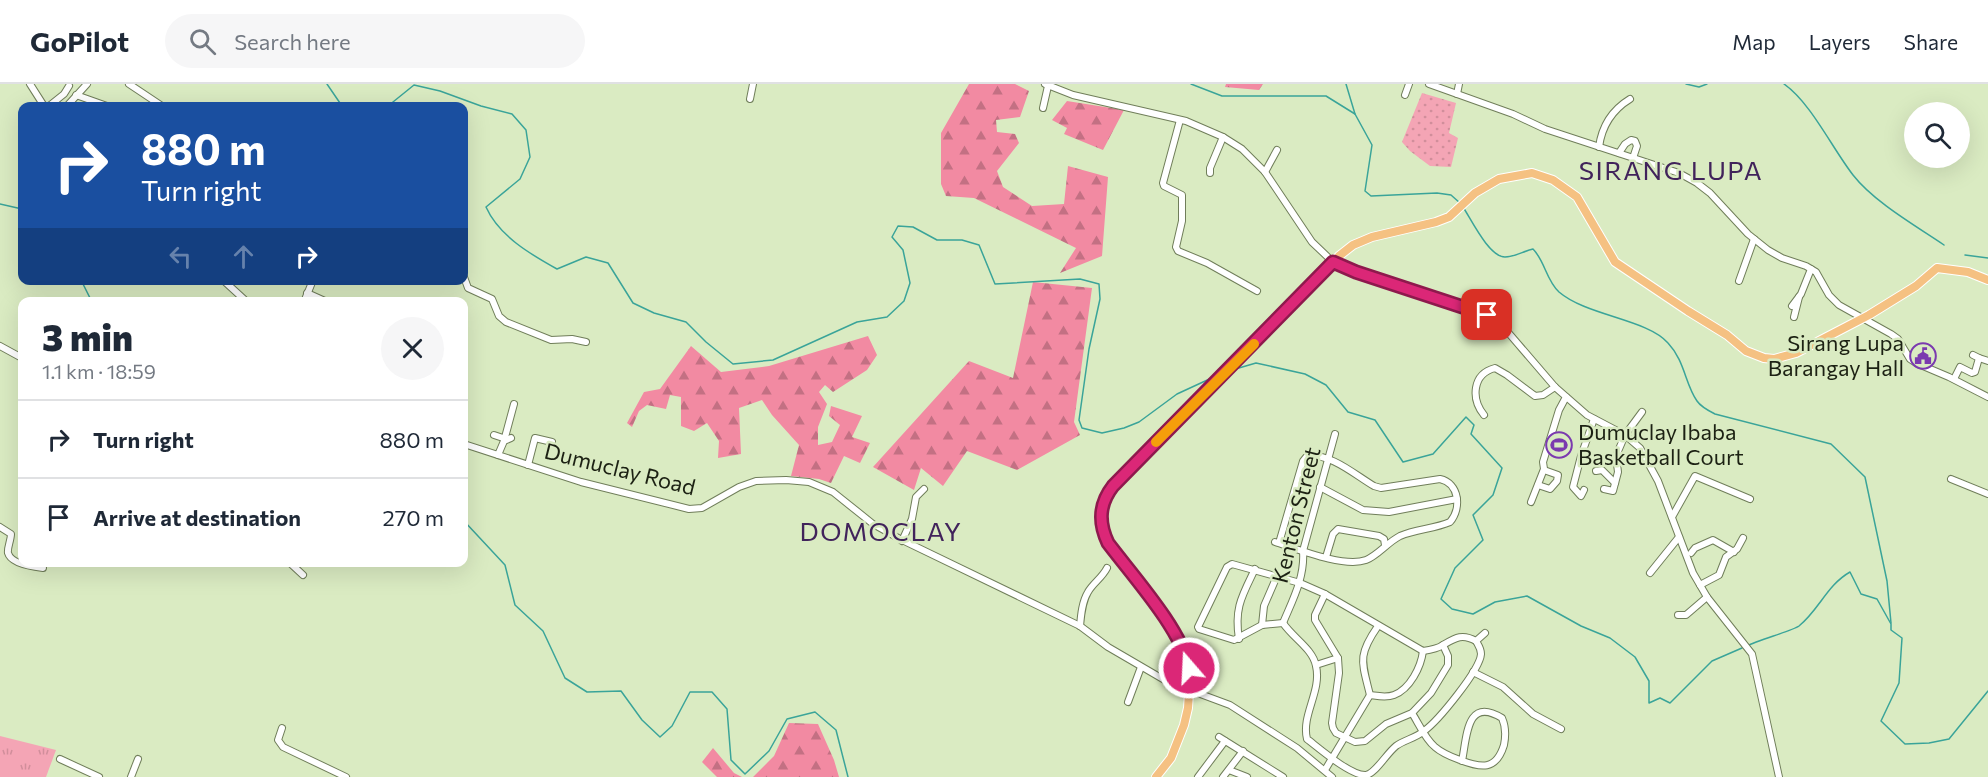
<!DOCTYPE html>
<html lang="en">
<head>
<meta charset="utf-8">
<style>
	body { margin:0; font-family:Commissioner,sans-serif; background:#f6f6f7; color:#1f2937; height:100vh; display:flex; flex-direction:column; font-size:22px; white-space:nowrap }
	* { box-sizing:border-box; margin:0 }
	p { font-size:20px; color:#747a83 }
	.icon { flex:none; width:33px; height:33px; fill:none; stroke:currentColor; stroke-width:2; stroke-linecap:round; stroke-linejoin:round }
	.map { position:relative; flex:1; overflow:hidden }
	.sheet { position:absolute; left:18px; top:213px; width:450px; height:270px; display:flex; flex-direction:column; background:#fff; border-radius:12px; box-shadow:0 6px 24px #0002 }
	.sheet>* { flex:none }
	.hud { position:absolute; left:18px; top:18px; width:450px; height:183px; border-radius:12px; box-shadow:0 6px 24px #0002; background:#1a4fa0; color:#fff; overflow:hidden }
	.tools { position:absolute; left:1904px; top:18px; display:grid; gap:12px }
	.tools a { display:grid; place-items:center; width:66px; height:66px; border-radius:50%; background:#fff; box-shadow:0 6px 24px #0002; font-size:30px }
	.pin { position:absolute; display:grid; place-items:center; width:51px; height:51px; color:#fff; margin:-26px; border-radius:12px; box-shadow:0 3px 9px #0006 }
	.me { position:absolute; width:66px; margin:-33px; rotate:341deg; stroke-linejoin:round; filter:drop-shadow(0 0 4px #0008) }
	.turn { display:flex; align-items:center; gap:21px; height:126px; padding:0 24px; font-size:27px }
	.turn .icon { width:78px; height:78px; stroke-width:2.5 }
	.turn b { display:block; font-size:42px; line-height:51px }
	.lanes { display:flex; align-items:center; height:57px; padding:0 24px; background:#0003; justify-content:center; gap:30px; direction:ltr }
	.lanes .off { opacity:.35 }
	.round { display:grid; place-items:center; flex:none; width:63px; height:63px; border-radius:32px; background:#f6f6f7 }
	.summary { display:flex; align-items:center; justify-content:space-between; height:102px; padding:0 24px }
	h1 { font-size:36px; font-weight:800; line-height:45px }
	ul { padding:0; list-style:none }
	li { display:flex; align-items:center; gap:18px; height:78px; padding:0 24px; border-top:2px solid #e0e1e3 }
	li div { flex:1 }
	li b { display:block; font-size:22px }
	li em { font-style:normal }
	header { display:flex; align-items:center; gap:36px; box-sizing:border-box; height:84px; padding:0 30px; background:#fff; border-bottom:2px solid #e0e1e3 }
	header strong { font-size:28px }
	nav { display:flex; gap:33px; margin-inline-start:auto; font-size:21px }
	.search { width:420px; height:54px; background:#f6f6f7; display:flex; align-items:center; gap:15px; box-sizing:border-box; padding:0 21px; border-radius:33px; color:#747a83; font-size:22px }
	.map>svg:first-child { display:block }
	.grass { fill:url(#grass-dots) }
	.forest { fill:url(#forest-firs) }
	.park { fill:url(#park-tufts) }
	.garden { fill:#f4a5b5 }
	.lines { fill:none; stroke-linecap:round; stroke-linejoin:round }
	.stream { stroke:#3aa499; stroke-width:1.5 }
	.minor-casing { stroke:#707e5a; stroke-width:8 }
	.major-casing { stroke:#fff; stroke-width:10 }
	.minor { stroke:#fff; stroke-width:6 }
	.major { stroke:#f5c182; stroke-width:8 }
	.route-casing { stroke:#8e194d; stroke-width:15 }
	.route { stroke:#db2777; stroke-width:10 }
	.slow { stroke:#f59e0b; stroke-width:10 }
	.labels { text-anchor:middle; stroke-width:5; stroke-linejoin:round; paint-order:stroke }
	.poi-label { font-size:22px; fill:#1c2113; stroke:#daebc2; text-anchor:end }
	.street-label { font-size:22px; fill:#1c2113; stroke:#daebc2 }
	.quarter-label { font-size:26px; letter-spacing:1.5px; fill:#41235b; stroke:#daebc2 }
</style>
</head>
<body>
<header>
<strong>GoPilot</strong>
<div class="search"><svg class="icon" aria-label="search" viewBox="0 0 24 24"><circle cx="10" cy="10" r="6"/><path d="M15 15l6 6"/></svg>Search here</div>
<nav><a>Map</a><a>Layers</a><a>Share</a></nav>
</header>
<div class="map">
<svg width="1988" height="693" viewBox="0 0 1988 693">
	<defs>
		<pattern id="grass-dots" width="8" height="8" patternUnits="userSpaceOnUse" patternTransform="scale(1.5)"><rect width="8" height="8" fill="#f4a5b5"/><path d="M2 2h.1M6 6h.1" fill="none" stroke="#d18e9b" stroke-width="1.8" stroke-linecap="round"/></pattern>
		<pattern id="forest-firs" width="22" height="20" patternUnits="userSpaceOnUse" patternTransform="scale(1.5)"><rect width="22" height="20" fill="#f28aa2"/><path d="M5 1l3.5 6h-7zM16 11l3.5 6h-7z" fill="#c37083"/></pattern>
		<pattern id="park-tufts" width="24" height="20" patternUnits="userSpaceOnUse" patternTransform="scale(1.5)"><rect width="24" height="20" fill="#f4a5b5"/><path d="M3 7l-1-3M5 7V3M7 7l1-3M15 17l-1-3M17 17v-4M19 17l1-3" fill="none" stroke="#d18e9b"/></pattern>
	</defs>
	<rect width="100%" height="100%" fill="#daebc2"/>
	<path class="grass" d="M 1422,9 L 1456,19 L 1449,49 L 1458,54 L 1451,83 L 1430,82 L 1410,67 L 1402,58 Z"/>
	<g class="forest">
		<path d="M 969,0 L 1015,0 L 1029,7 L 1020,33 L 996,36 L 997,48 L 1015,50 L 1019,59 L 997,87 L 1003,103 L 1032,122 L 1064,120 L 1068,82 L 1108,93 L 1102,172 L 1060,189 L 1076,164 L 974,114 L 946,112 L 941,100 L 941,49 Z"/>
		<path d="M 1226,0 L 1263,0 L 1259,6 L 1225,3 Z"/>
		<path d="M 1067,17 L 1124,26 L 1103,66 L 1064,50 L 1067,44 L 1052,36 Z"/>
		<path d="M 1033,198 L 1092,204 L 1074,338 L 1080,351 L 1017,386 L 967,367 L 943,402 L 921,384 L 914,406 L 873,383 L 969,277 L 1013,294 Z"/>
		<path d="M 868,252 L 877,271 L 867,286 L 833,308 L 825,301 L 819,308 L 827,320 L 818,343 L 818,361 L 832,358 L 840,341 L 829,332 L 831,322 L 862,332 L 852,353 L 870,359 L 860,379 L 844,372 L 831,399 L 819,395 L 791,392 L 799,361 L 772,331 L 762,316 L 739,324 L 741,370 L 718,374 L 719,357 L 707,339 L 694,347 L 681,342 L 681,313 L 670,311 L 666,325 L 647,321 L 639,327 L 632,343 L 627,339 L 644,308 L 660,305 L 691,262 L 721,288 L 769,282 Z"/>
		<path d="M 789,639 L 818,640 L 834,676 L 839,693 L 753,693 L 774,672 Z"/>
		<path d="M 713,664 L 734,689 L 742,693 L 717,693 L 702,678 Z"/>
	</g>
	<path class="park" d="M 0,652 L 56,666 L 46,693 L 0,693 Z"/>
	<path class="garden" d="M 1557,352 L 1566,355 L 1561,370 L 1551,368 Z"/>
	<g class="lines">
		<g class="stream">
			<path d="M 327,0 L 342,22"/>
			<path d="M 1191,0 L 1222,12 L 1326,12 L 1355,30 L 1372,61 L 1365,107 L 1371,112 L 1437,109 L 1451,111 L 1460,119"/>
			<path d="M 1346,0 L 1355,30"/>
			<path d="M 1686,0 L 1699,3 L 1707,0"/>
			<path d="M 1784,0 C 1811,19 1832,64 1853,91 C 1874,118 1916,142 1944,161"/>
			<path d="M 388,22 L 414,1 L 440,7 L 481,22 L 512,30 L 526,46 L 530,73 L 520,95 L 486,123 C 499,152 530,170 557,185 L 586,173 L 608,179 L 633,219 L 654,229 L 686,238 L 706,258 L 733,280 L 773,276 L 857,238 L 887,233 L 904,217 L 910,199 L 903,166 L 892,153 L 898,142 L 913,143 L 937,156 L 962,156 L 979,161 L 995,200 L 1080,195 L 1099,200 L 1100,215 L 1089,265 L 1079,336 L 1082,344 L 1102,349 L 1124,344 L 1139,338 L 1177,310 L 1216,292"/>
			<path d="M 0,120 L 22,125"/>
			<path d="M 1463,123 C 1471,135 1489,173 1505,173 C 1514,173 1524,167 1533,165 C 1545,177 1546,196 1559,208 C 1587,232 1647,235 1668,259 C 1685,277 1685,300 1697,317 C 1701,323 1709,327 1715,330 L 1831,360 L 1865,393 L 1887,497 L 1891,539"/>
			<path d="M 1965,171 L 1988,174"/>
			<path d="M 81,196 L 92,218"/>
			<path d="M 1232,286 L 1256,279 L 1305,290 L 1326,301 L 1348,328 L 1375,336 L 1403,378 L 1433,370 L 1466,333 L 1474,341 L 1471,350 L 1502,384 L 1493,411 L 1473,431 L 1483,456 L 1455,484 L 1441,515 L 1452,525 L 1473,530 L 1495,518 L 1527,512 L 1581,542 L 1610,554 L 1635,573 L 1649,597 L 1649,619 L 1660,614 L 1670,619 L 1712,577 L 1742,564"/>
			<path d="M 464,437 L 505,481 L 515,521 L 543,547 L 565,594 L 587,608 L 621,607 L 642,636 L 660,653 L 672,642 L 690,608 L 712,608 L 727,625 L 731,676 L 745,690 L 769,667 L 787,635 L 815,628 L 836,646 L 848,693"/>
			<path d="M 1747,562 C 1758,556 1792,547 1799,542 C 1819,526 1827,501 1850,488 L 1861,510 L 1877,515 L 1891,540 L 1891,546 L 1902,554 L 1899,599 L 1881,637 L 1905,660 L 1929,659 L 1949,655 L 1988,607"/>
		</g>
		<g class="minor-casing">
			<g id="minor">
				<path d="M 30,0 L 44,22"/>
				<path d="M 129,0 L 162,22"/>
				<path d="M 1045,0 L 1073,11 L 1186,37 L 1223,53 L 1242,65 L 1265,88 L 1312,158 L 1333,178 L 1356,188 L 1487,230 L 1500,239 L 1555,303 L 1587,331 L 1625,351 L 1640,364 L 1658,397 L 1693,489 L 1707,513 L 1752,570 L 1779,693"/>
				<path d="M 1429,0 L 1513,30 L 1545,45 L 1679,89 L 1697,99 L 1710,109 L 1748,150 L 1768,166 L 1782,174 L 1806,182 L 1816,188 L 1829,211 L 1839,221 L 1891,250 L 1898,255 L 1910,275 L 1916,279 L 1949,293 L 1988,313"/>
				<path d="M 1457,10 L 1459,0"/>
				<path d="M 76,11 L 107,22"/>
				<path d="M 1405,11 L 1409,0"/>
				<path d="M 750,15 L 753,0"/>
				<path d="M 49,22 L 64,10 L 69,2"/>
				<path d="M 67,22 L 87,0"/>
				<path d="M 1043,24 L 1048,2"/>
				<path d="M 1180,36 L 1163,99 L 1164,102 L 1182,111 L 1182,137 L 1176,163 L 1178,167 L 1207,179 L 1257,207"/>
				<path d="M 1599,63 C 1602,41 1612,26 1630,15"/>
				<path d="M 1619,69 L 1625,60 L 1631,56 L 1635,57 L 1637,62 L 1633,74"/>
				<path d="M 1265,88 L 1277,66"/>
				<path d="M 1210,89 L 1210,84 L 1223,53"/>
				<path d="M 464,193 L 468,204 L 492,215 L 499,232 L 506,238 L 551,256 L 572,255 L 586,258"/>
				<path d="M 223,196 L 247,218"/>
				<path d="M 1739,197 L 1754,155"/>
				<path d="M 307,209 L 327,218"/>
				<path d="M 304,218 L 313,196"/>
				<path d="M 1792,222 L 1801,210 L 1811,185"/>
				<path d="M 1794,233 L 1799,213"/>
				<path d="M 0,262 L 22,274"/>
				<path d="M 1979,274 L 1988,277"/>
				<path d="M 1954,295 L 1960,283 L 1972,289 L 1975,288 L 1979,274 L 1973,271"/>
				<path d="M 1484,331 C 1471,315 1472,290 1495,284 L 1507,291 L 1535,312 L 1543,311 L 1555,303"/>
				<path d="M 494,351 L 503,354"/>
				<path d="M 504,357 L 514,320"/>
				<path d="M 464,360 L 581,398 L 689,425 L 702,424 L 739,403 L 756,397 L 786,396 L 809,398 L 833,408 L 873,440 L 900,455 L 1080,542 L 1108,563 L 1168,598 L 1230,621 L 1297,664 L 1332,693"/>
				<path d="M 498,371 L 504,357 L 511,354"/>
				<path d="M 528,381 L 535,354 L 552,358"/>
				<path d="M 1596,387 L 1602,386 L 1615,399"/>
				<path d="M 1951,395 L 1988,410"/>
				<path d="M 1538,401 L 1550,405 L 1557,397 L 1558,391 L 1544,386"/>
				<path d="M 1320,403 L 1363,426 L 1389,428 L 1457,415"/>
				<path d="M 1604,405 L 1613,407 L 1618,388 L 1616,372 L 1625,351 L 1642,328"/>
				<path d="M 1584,406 L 1581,412 L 1573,403 L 1581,372 L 1594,335"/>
				<path d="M 1531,418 L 1544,385 L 1543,378 L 1559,326 L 1566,313"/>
				<path d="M 1672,433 L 1695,392 L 1750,415"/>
				<path d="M 0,443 L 11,450 C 11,456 7,464 8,469 C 11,480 34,483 43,484"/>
				<path d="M 902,457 L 912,435 L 916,413 L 924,405"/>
				<path d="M 1275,458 C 1297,465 1344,484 1366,476 C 1377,472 1388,458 1400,452 C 1416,445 1434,445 1450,438 C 1462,424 1459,399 1440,395 L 1381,404 L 1374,402 C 1355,391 1331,369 1307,372 L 1303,377 L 1279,459"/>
				<path d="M 1691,469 L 1695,464 L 1713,456 L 1734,468"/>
				<path d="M 1326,473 L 1333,450 L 1338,445 L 1379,452 L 1384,455 L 1385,461"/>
				<path d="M 289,478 L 303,491"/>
				<path d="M 1650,489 L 1679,453"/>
				<path d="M 1700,501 L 1719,491 L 1726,473 L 1737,465 L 1743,454"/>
				<path d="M 1325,510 L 1315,531 L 1315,536 L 1338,574 L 1339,589 L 1332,639 L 1333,644 L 1336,649 L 1355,658 L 1365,657 L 1386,640 L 1412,629 L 1431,609 L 1448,581 L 1448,572 L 1443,561"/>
				<path d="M 1678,531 L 1686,531 L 1707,513"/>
				<path d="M 1283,539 L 1262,541 L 1234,556 L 1199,545 L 1198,543 L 1227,483 L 1232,480 L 1300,499 L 1325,510 L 1423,567 C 1430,566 1437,565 1443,561 C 1455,554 1462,549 1476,557"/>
				<path d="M 1283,539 C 1293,554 1313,565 1316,582 C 1322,607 1301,631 1307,655 C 1320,665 1351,692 1366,691 C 1375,690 1387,669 1396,662 C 1404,656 1416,654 1424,647 C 1438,637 1480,586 1481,570 C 1481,564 1478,561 1476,557"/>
				<path d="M 1283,539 C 1293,515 1305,493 1303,467 L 1335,350"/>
				<path d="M 1262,541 L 1264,522 L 1277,492"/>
				<path d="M 1080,542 C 1081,531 1082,518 1088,508 C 1093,499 1102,494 1107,484"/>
				<path d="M 1239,555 C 1234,524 1242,512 1255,485"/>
				<path d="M 1476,557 L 1485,549"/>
				<path d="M 1316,581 L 1338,574"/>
				<path d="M 1473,588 L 1503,603 L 1533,630 L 1561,645"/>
				<path d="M 1370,611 C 1378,612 1386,614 1394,611 C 1410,605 1421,583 1423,567"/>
				<path d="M 1370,611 C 1362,578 1357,572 1378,542"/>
				<path d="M 1128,618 L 1141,583"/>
				<path d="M 1412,629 C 1419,640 1425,655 1435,663 C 1443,670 1452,673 1460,676 C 1481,684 1496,687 1504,661 C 1506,651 1506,643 1502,634 C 1466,612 1467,653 1462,677"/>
				<path d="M 282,644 L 278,656 L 283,663 L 346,693"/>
				<path d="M 1219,653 L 1283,693"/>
				<path d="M 60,675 L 99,693"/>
				<path d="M 1229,686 L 1247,693"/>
				<path d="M 1325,686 L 1370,611"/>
				<path d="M 131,693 L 138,675"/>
				<path d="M 1198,693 L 1225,657"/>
				<path d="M 1223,693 L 1243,667"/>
			</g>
		</g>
		<g class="major-casing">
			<path id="major" d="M 1156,693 L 1171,674 L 1184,641 L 1188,624 L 1190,594 L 1187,574 L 1176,550 L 1108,459 L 1104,451 L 1101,429 L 1104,416 L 1113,402 L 1339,172 L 1353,161 L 1372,153 L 1436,138 L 1449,133 L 1475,109 L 1499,95 L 1532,89 L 1553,96 L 1577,113 L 1615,178 L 1688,227 L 1727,251 L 1746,267 L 1764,274 L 1774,275 L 1796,269 L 1869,231 L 1916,202 L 1937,184 L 1968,188 L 1988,196"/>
		</g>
		<use href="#minor" class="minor"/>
		<use href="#major" class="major"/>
	</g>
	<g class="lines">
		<g class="route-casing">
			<path id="route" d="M 1189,584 C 1182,546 1132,491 1108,459 C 1098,438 1099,420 1113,402 L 1333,178 L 1356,188 L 1487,231"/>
		</g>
		<use href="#route" class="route"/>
		<path class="slow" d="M 1156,358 L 1254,260"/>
	</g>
	<defs>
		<g id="civic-ring" transform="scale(1.35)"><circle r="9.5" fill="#daebc2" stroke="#7b3aaf" stroke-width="1.5"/><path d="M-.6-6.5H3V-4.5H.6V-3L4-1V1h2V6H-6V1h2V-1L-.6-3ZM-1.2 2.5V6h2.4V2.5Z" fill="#7b3aaf"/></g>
		<g id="stadium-ring" transform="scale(1.35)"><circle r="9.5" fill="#daebc2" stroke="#7b3aaf" stroke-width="1.5"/><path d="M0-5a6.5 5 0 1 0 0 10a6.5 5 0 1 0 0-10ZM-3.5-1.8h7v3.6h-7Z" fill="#7b3aaf"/></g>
	</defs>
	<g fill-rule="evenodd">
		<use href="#civic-ring" x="1923" y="272"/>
		<use href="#stadium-ring" x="1559" y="361"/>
	</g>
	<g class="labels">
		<g class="poi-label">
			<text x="1904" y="267">Sirang Lupa<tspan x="1904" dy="25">Barangay Hall</tspan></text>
			<text x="1578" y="356" text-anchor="start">Dumuclay Ibaba<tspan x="1578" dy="25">Basketball Court</tspan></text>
		</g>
		<g class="street-label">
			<text transform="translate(620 385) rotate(14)" y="8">Dumuclay Road</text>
			<text transform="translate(1296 431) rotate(-76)" y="8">Kenton Street</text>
		</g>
		<g class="quarter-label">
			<text x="1671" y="96">SIRANG LUPA</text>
			<text x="881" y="457">DOMOCLAY</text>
		</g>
	</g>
</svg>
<div class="tools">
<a><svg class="icon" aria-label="search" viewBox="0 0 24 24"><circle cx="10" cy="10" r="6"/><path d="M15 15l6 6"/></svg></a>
</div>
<div class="pin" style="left:1487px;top:231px;background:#d93025"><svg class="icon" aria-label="arrive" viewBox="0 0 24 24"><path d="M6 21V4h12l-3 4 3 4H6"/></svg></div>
<svg class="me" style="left:1189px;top:584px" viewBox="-20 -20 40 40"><circle r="17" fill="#db2777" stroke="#fff" stroke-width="3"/><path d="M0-11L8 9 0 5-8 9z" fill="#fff"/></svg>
<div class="hud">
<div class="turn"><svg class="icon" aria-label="right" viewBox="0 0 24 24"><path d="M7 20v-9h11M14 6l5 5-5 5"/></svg><div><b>880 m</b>Turn right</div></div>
<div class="lanes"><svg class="icon off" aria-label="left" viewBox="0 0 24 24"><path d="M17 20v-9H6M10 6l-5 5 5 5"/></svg><svg class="icon off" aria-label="ahead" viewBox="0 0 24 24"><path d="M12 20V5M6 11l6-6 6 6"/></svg><svg class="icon" aria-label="right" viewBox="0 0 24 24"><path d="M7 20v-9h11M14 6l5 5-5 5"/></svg></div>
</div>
<section class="sheet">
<div class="summary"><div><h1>3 min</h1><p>1.1 km · 18:59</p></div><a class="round"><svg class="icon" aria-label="close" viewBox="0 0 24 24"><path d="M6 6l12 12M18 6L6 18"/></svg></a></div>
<ul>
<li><svg class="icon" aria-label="right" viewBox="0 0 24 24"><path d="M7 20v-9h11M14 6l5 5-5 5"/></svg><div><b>Turn right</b></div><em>880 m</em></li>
<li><svg class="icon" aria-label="arrive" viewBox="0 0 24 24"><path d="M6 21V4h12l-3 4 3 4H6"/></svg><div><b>Arrive at destination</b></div><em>270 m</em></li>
</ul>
</section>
</div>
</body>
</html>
